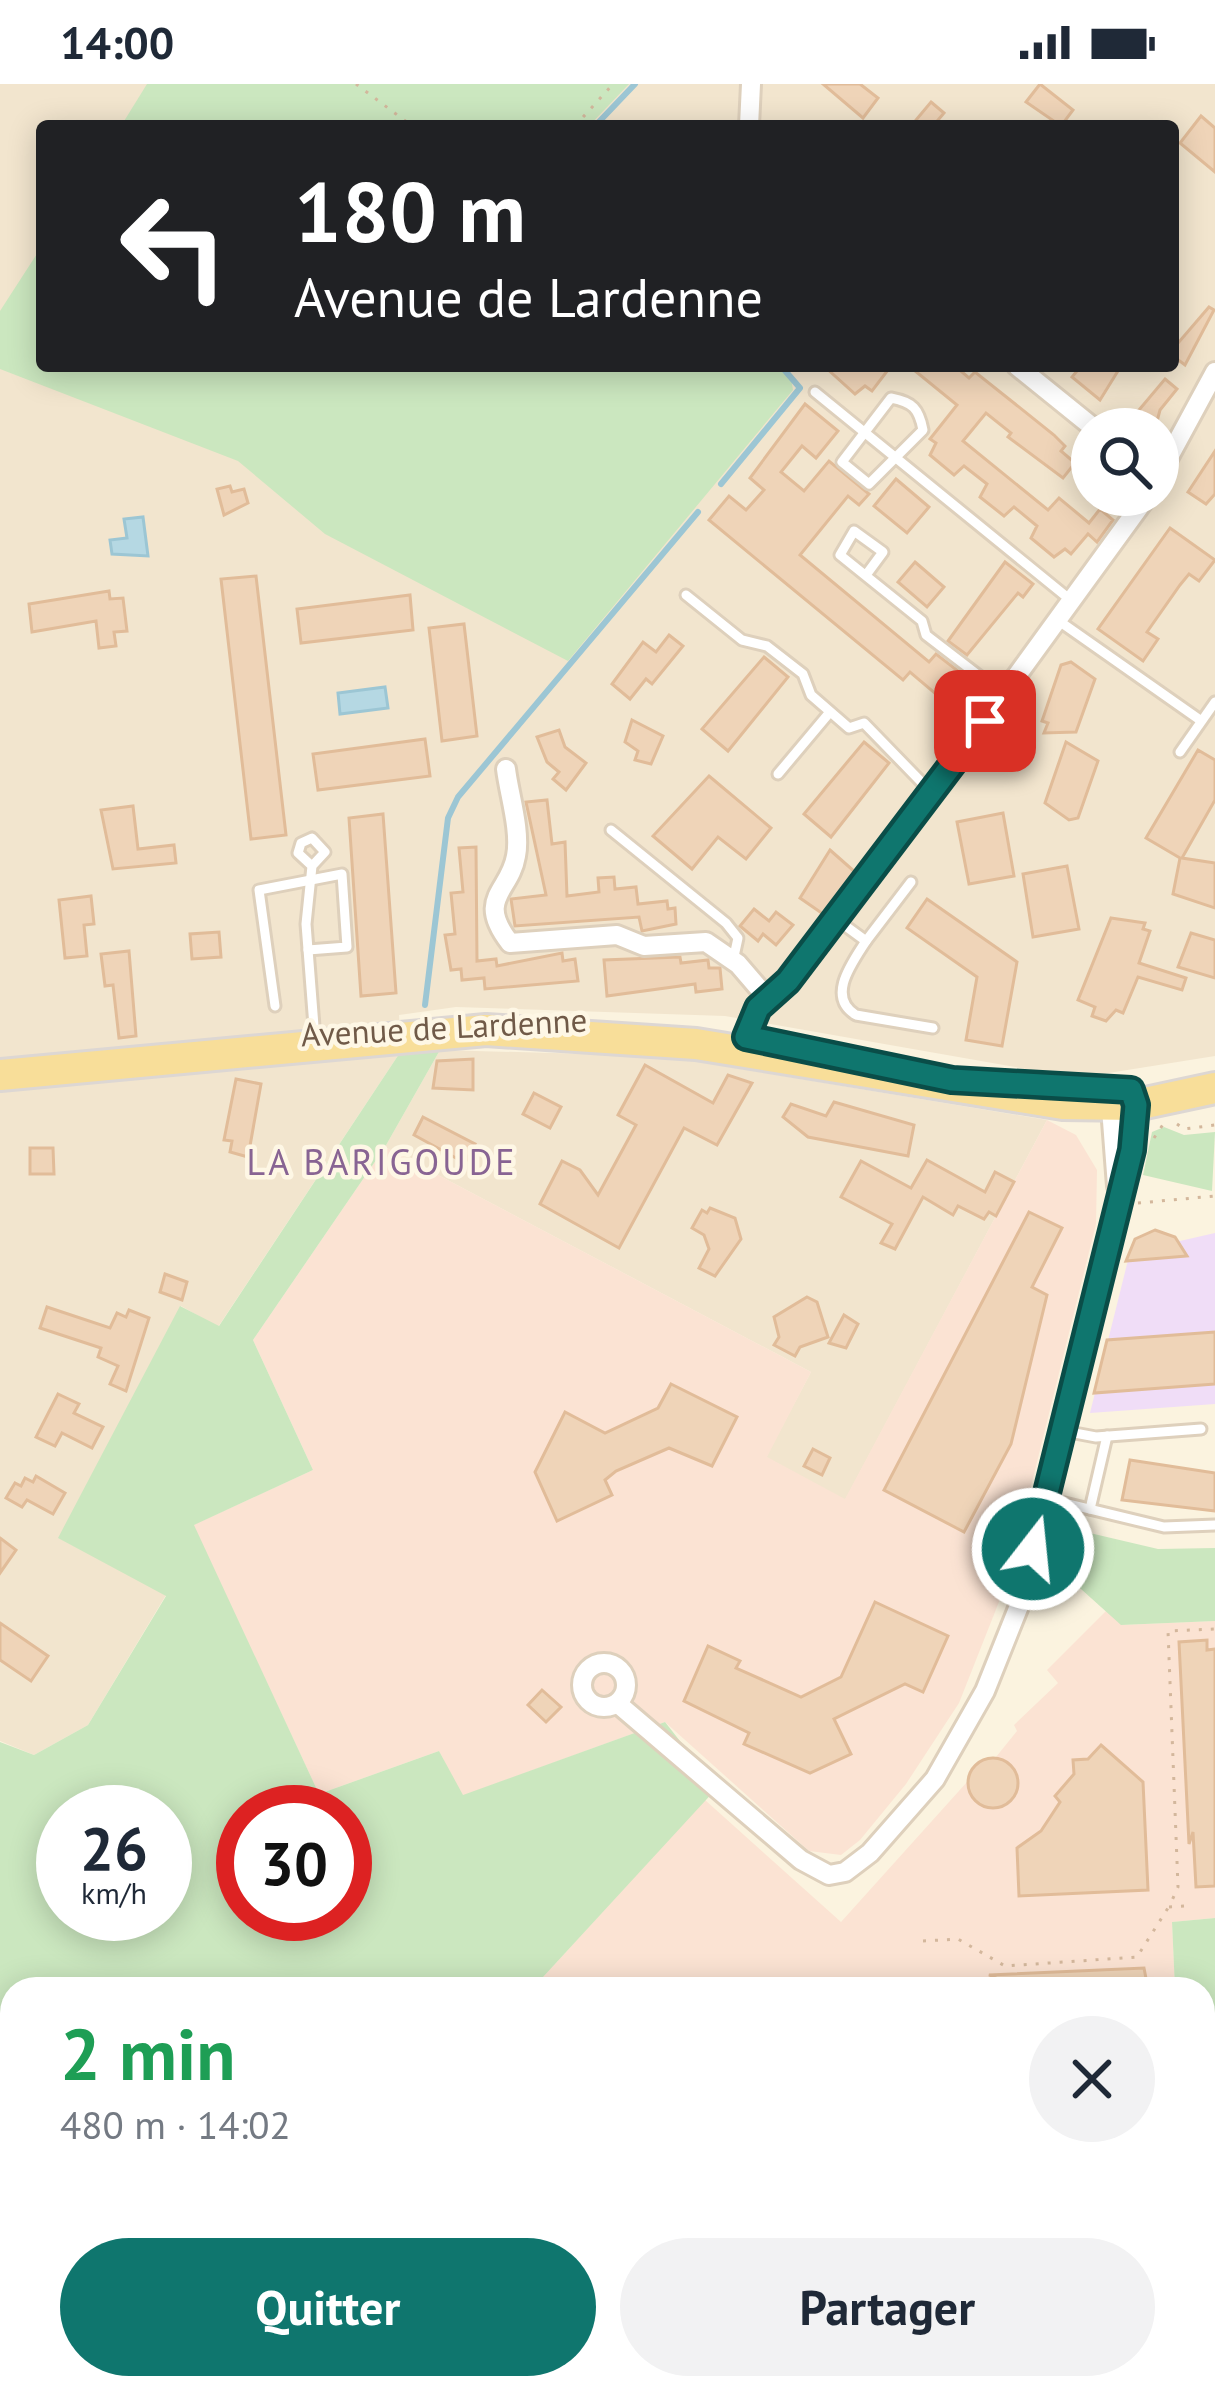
<!DOCTYPE html>
<html lang="fr">
<head>
<meta charset="utf-8">
<style>
	body { margin:0; font-family:"PT Sans",sans-serif; background:#f2f2f3; color:#1f2937; height:100vh; display:flex; flex-direction:column; font-size:45px; white-space:nowrap }
	* { box-sizing:border-box; margin:0 }
	p { font-size:39px; color:#747a83 }
	.icon { flex:none; width:66px; height:66px; fill:none; stroke:currentColor; stroke-width:2; stroke-linecap:round; stroke-linejoin:round }
	.map { position:relative; flex:1; overflow:hidden }
	.details { position:absolute; left:0px; top:1893px; width:1215px; height:423px; display:flex; flex-direction:column; background:#fff; border-radius:36px 36px 0 0; box-shadow:0 6px 30px #0003 }
	.details>* { flex:none }
	.guide { position:absolute; left:36px; top:36px; width:1143px; height:252px; border-radius:12px; box-shadow:0 6px 30px #0003; background:#202124; color:#fff; overflow:hidden }
	.buttons { position:absolute; left:1071px; top:324px; display:grid; gap:24px }
	.buttons a { display:grid; place-items:center; width:108px; height:108px; border-radius:50%; background:#fff; box-shadow:0 6px 30px #0003; font-size:60px }
	.speed { position:absolute; left:36px; top:1701px; display:flex; gap:24px; font-size:60px; font-weight:700; text-align:center }
	.speed>* { display:grid; place-content:center; width:156px; height:156px; border-radius:50%; background:#fff; box-shadow:0 6px 30px #0003; line-height:1 }
	.speed small { font-size:30px; font-weight:400 }
	.speed .limit { border:18px solid #d22; background:#fff; color:#111 }
	.pin { position:absolute; display:grid; place-items:center; width:102px; height:102px; color:#fff; margin:-51px; border-radius:24px; box-shadow:0 6px 18px #0006 }
	.me { position:absolute; width:132px; margin:-66px; rotate:16deg; stroke-linejoin:round; filter:drop-shadow(0 0 9px #0008) }
	.turn { display:flex; align-items:center; gap:42px; height:252px; padding:0 60px; font-size:54px }
	.turn .icon { width:156px; height:156px; stroke-width:2.5 }
	.turn b { display:block; font-size:84px; line-height:102px }
	.round { display:grid; place-items:center; flex:none; width:126px; height:126px; border-radius:63px; background:#f2f2f3 }
	.summary { display:flex; align-items:center; justify-content:space-between; height:204px; padding:0 60px }
	h1 { font-size:72px; font-weight:700; line-height:90px; color:#1e9e55 }
	.primary-button { display:flex; gap:24px; margin-top:auto; padding:24px 60px }
	.primary-button a { flex:1; height:138px; border-radius:72px; background:#0f766e; color:#fff; font-size:48px; font-weight:700; line-height:138px; text-align:center }
	.primary-button a+a { background:#f2f2f3; color:#1f2937 }
	.status { display:flex; justify-content:space-between; align-items:center; height:84px; padding:0 60px; background:#fff; direction:ltr }
	.status svg { height:33px; fill:currentColor }
	.map>svg:first-child { display:block }
	.residential { fill:#f2e5ce; fill-rule:evenodd }
	.commercial { fill:#fbe3d3 }
	.education { fill:#f0ddf7 }
	.green { fill:#cbe7bf; fill-rule:evenodd }
	.water { fill:#b5d8e3; stroke:#9cc6d4; stroke-width:3 }
	.lines { fill:none; stroke-linecap:round; stroke-linejoin:round }
	.stream { stroke:#9cc6d4; stroke-width:6 }
	.building { fill:#efd4b8; stroke:#e1bc99; stroke-width:3 }
	.service-casing { stroke:#ded0bc; stroke-width:15 }
	.minor-casing { stroke:#ded0bc; stroke-width:24 }
	.primary-casing { stroke:#ddd7d3; stroke-width:36 }
	.path { stroke:#d3b79c; stroke-width:3; stroke-dasharray:3 9; stroke-linecap:butt }
	.service { stroke:#fff; stroke-width:9 }
	.minor { stroke:#fff; stroke-width:18 }
	.primary { stroke:#f8de99; stroke-width:30 }
	.route-casing { stroke:#0a4d48; stroke-width:30 }
	.route { stroke:#0f766e; stroke-width:21 }
	.labels { text-anchor:middle; stroke-width:9; stroke-linejoin:round; paint-order:stroke }
	.street-label { font-size:33px; fill:#705a48; stroke:#fef7e5 }
	.neighbourhood-label { font-size:36px; letter-spacing:3px; fill:#886493; stroke:#fef7e5 }
</style>
</head>
<body>
<div class="status"><b>14:00</b><svg viewBox="0 0 49 12"><path d="M0 12V9h3v3zM5 12V6h3v6zM10 12V3h3v9zM15 12V0h3v12zM26 1h20v11H26zM47 4h2v5h-2z"/></svg></div>
<div class="map">
<svg width="1215" height="2314" viewBox="0 0 1215 2314">
	<rect width="100%" height="100%" fill="#fbf3df"/>
	<g class="residential">
		<path d="M 0,0 L 1215,0 L 1215,972 L 1096,991 L 1043,988 L 725,932 L 456,923 L 399,931 L 401,967 L 218,1243 L 181,1222 L 59,1454 L 166,1511 L 88,1641 L 34,1671 L 0,1657 ZM 42,42 L 1173,42 L 1173,282 L 42,282 ZM 1092,345 L 1158,345 L 1158,411 L 1092,411 Z"/>
		<path d="M 440,966 L 664,972 L 1047,1036 L 845,1416 L 766,1373 L 811,1288 L 385,1063 Z"/>
		<path d="M 0,1959 L 12,1973 L 12,2304 L 498,2304 L 508,2314 L 0,2314 Z"/>
		<path d="M 670,2304 L 961,2304 L 971,2314 L 659,2314 Z"/>
	</g>
	<g class="commercial">
		<path d="M 1047,1036 L 1076,1051 L 1097,1086 L 1096,1140 L 1008,1495 L 959,1619 L 906,1700 L 860,1756 L 841,1771 L 809,1767 L 665,1638 L 462,1712 L 439,1667 L 319,1710 L 193,1441 L 313,1386 L 253,1256 L 385,1063 L 811,1288 L 767,1373 L 845,1415 Z"/>
		<path d="M 1106,1527 L 1122,1541 L 1215,1537 L 1215,1834 L 1172,1838 L 1175,1905 L 532,1905 L 705,1716 L 841,1838 L 967,1698 L 976,1680 L 996,1673 L 1017,1647 L 1014,1641 L 1058,1599 L 1047,1586 Z"/>
	</g>
	<path class="education" d="M 1155,1146 L 1180,1157 L 1215,1149 L 1215,1320 L 1090,1329 L 1132,1160 Z"/>
	<g class="green">
		<path d="M 147,0 L 629,0 L 589,42 L 121,42 Z"/>
		<path d="M 42,162 L 42,282 L 777,282 L 791,294 L 793,306 L 568,577 L 325,450 L 238,377 L 0,285 L 0,227 Z"/>
		<path d="M 440,966 L 385,1063 L 253,1256 L 313,1386 L 194,1441 L 319,1710 L 439,1667 L 463,1711 L 665,1638 L 717,1704 L 532,1905 L 12,1905 L 12,1973 L 0,1959 L 0,1658 L 34,1671 L 88,1641 L 166,1512 L 58,1454 L 180,1222 L 219,1242 L 401,967 ZM 63,1728 L 165,1728 L 165,1830 L 63,1830 ZM 243,1728 L 345,1728 L 345,1830 L 243,1830 Z"/>
		<path d="M 1164,1043 L 1184,1051 L 1215,1048 L 1212,1107 L 1143,1091 L 1152,1048 Z"/>
		<path d="M 1060,1442 L 1158,1465 L 1215,1464 L 1215,1537 L 1121,1541 L 1051,1478 Z"/>
		<path d="M 1215,1834 L 1215,2219 L 1203,2226 L 1203,1905 L 1175,1905 L 1172,1838 Z"/>
		<path d="M 1215,2259 L 1215,2314 L 1146,2314 L 1155,2304 L 1203,2304 L 1203,2265 Z"/>
		<path d="M 498,2304 L 670,2304 L 659,2314 L 508,2314 Z"/>
		<path d="M 961,2304 L 1106,2304 L 1096,2314 L 971,2314 Z"/>
	</g>
	<g class="water">
		<path d="M 143,433 L 148,472 L 112,470 L 110,456 L 127,454 L 124,435 Z"/>
		<path d="M 385,603 L 388,624 L 340,630 L 338,609 Z"/>
	</g>
	<g class="lines">
		<g class="stream">
			<path d="M 595,42 L 635,0"/>
			<path d="M 721,400 L 800,304 L 781,282"/>
			<path d="M 425,921 L 448,734 L 458,713 L 698,428"/>
		</g>
	</g>
	<g class="building">
		<path d="M 823,0 L 860,0 L 878,14 L 863,34 Z"/>
		<path d="M 1040,0 L 1073,26 L 1061,42 L 1026,18 Z"/>
		<path d="M 931,18 L 944,29 L 933,42 L 911,42 Z"/>
		<path d="M 1201,32 L 1215,44 L 1215,88 L 1180,59 Z"/>
		<path d="M 1209,223 L 1214,226 L 1185,281 L 1173,272 L 1173,253 L 1179,258 Z"/>
		<path d="M 824,282 L 891,282 L 872,307 L 865,302 L 855,310 Z"/>
		<path d="M 909,282 L 955,282 L 969,294 L 975,288 L 1054,351 L 1065,362 L 1061,367 L 1075,379 L 1063,394 L 1008,353 L 1011,349 L 986,329 L 963,357 L 1048,426 L 1059,414 L 1089,439 L 1100,425 L 1113,436 L 1097,458 L 1088,450 L 1071,470 L 1065,465 L 1054,473 L 1031,454 L 1037,442 L 1014,423 L 1004,432 L 980,413 L 987,400 L 964,382 L 954,391 L 930,371 L 936,359 L 930,355 L 957,321 Z"/>
		<path d="M 1081,282 L 1121,282 L 1100,316 L 1072,293 Z"/>
		<path d="M 1165,295 L 1177,305 L 1160,326 L 1155,345 L 1123,345 Z"/>
		<path d="M 805,320 L 838,347 L 816,374 L 802,362 L 781,388 L 804,407 L 829,377 L 869,410 L 859,421 L 848,412 L 800,471 L 929,578 L 936,570 L 971,597 L 950,622 L 910,588 L 903,596 L 709,436 L 729,412 L 746,426 L 764,406 L 750,394 Z"/>
		<path d="M 1215,367 L 1215,410 L 1206,420 L 1188,408 Z"/>
		<path d="M 896,395 L 929,423 L 907,449 L 874,422 Z"/>
		<path d="M 230,402 L 232,408 L 244,405 L 248,419 L 224,431 L 217,405 Z"/>
		<path d="M 1170,444 L 1215,476 L 1199,497 L 1189,490 L 1180,501 L 1147,548 L 1158,555 L 1143,577 L 1098,545 Z"/>
		<path d="M 915,478 L 944,503 L 927,523 L 898,498 Z"/>
		<path d="M 1005,478 L 1033,500 L 1023,513 L 1018,509 L 967,571 L 948,557 Z"/>
		<path d="M 256,492 L 286,751 L 251,755 L 221,495 Z"/>
		<path d="M 109,507 L 110,515 L 123,514 L 127,547 L 114,548 L 116,562 L 99,564 L 96,537 L 32,548 L 29,520 Z"/>
		<path d="M 410,511 L 413,546 L 301,559 L 297,525 Z"/>
		<path d="M 464,540 L 477,652 L 442,657 L 429,544 Z"/>
		<path d="M 669,551 L 683,562 L 652,600 L 646,595 L 630,615 L 612,600 L 643,558 L 656,568 Z"/>
		<path d="M 764,573 L 788,593 L 728,667 L 702,645 Z"/>
		<path d="M 1071,578 L 1095,595 L 1076,648 L 1044,649 L 1048,639 L 1042,637 L 1061,581 Z"/>
		<path d="M 632,636 L 663,652 L 651,680 L 635,676 L 638,667 L 625,658 Z"/>
		<path d="M 559,646 L 565,663 L 586,679 L 566,706 L 553,695 L 559,688 L 547,678 L 537,653 Z"/>
		<path d="M 425,655 L 430,692 L 318,706 L 313,670 Z"/>
		<path d="M 864,658 L 889,679 L 831,753 L 804,730 Z"/>
		<path d="M 1066,658 L 1098,677 L 1078,734 L 1069,736 L 1045,719 Z"/>
		<path d="M 1198,666 L 1215,676 L 1215,716 L 1182,774 L 1215,779 L 1215,824 L 1173,810 L 1180,774 L 1146,754 Z"/>
		<path d="M 709,692 L 771,744 L 746,775 L 718,753 L 692,785 L 653,752 Z"/>
		<path d="M 547,716 L 552,760 L 565,758 L 567,812 L 599,808 L 598,794 L 614,793 L 615,805 L 636,803 L 638,820 L 667,817 L 668,825 L 675,824 L 676,840 L 642,847 L 639,833 L 515,842 L 511,815 L 546,811 L 526,718 Z"/>
		<path d="M 133,722 L 138,765 L 174,761 L 176,779 L 113,785 L 101,726 Z"/>
		<path d="M 1003,729 L 1014,792 L 969,800 L 957,738 Z"/>
		<path d="M 383,730 L 396,909 L 361,912 L 349,734 Z"/>
		<path d="M 476,763 L 477,877 L 496,875 L 497,882 L 562,869 L 563,877 L 575,875 L 578,897 L 485,905 L 484,894 L 462,896 L 461,885 L 451,886 L 445,851 L 455,850 L 451,809 L 463,808 L 459,764 Z"/>
		<path d="M 830,766 L 855,788 L 823,830 L 800,814 Z"/>
		<path d="M 1067,782 L 1079,845 L 1033,853 L 1023,790 Z"/>
		<path d="M 91,812 L 94,840 L 84,841 L 87,872 L 65,874 L 59,816 Z"/>
		<path d="M 927,815 L 1017,878 L 1002,962 L 966,956 L 977,893 L 907,844 Z"/>
		<path d="M 754,825 L 769,837 L 776,828 L 793,841 L 776,861 L 763,850 L 758,857 L 740,842 Z"/>
		<path d="M 1111,834 L 1145,839 L 1143,845 L 1150,847 L 1139,879 L 1186,894 L 1182,906 L 1138,893 L 1123,929 L 1116,926 L 1106,937 L 1092,932 L 1095,923 L 1078,916 Z"/>
		<path d="M 219,848 L 221,873 L 192,875 L 190,850 Z"/>
		<path d="M 1191,849 L 1215,856 L 1215,894 L 1178,883 Z"/>
		<path d="M 129,867 L 136,952 L 119,954 L 113,901 L 105,902 L 101,870 Z"/>
		<path d="M 680,873 L 681,879 L 708,876 L 709,884 L 720,884 L 722,905 L 696,908 L 695,900 L 607,912 L 604,876 Z"/>
		<path d="M 473,975 L 473,1006 L 433,1004 L 437,977 Z"/>
		<path d="M 645,981 L 713,1019 L 728,991 L 752,999 L 717,1061 L 684,1044 L 619,1164 L 540,1120 L 562,1077 L 580,1086 L 598,1111 L 636,1041 L 618,1031 Z"/>
		<path d="M 236,995 L 261,1000 L 248,1073 L 230,1068 L 232,1057 L 224,1056 Z"/>
		<path d="M 534,1009 L 561,1023 L 550,1044 L 523,1030 Z"/>
		<path d="M 834,1018 L 914,1041 L 908,1072 L 808,1053 L 783,1033 L 791,1020 L 826,1032 Z"/>
		<path d="M 423,1033 L 475,1060 L 465,1079 L 414,1051 Z"/>
		<path d="M 30,1064 L 53,1064 L 54,1090 L 30,1090 Z"/>
		<path d="M 927,1076 L 985,1108 L 995,1088 L 1014,1098 L 996,1132 L 989,1128 L 984,1135 L 958,1122 L 953,1131 L 923,1113 L 895,1165 L 881,1159 L 892,1140 L 841,1113 L 861,1077 L 911,1104 Z"/>
		<path d="M 710,1124 L 735,1134 L 741,1155 L 715,1192 L 699,1184 L 709,1165 L 704,1151 L 692,1144 L 702,1126 L 707,1129 Z"/>
		<path d="M 1029,1128 L 1062,1144 L 1032,1203 L 1047,1211 L 1011,1360 L 964,1448 L 884,1406 Z"/>
		<path d="M 1155,1146 L 1175,1153 L 1187,1172 L 1126,1177 L 1135,1155 Z"/>
		<path d="M 165,1190 L 187,1198 L 182,1216 L 160,1208 Z"/>
		<path d="M 807,1213 L 817,1218 L 828,1253 L 800,1263 L 795,1272 L 774,1261 L 779,1253 L 774,1233 Z"/>
		<path d="M 47,1223 L 110,1244 L 117,1229 L 126,1233 L 129,1226 L 149,1234 L 126,1307 L 110,1300 L 118,1282 L 98,1273 L 101,1264 L 40,1244 Z"/>
		<path d="M 844,1231 L 858,1240 L 846,1264 L 829,1259 Z"/>
		<path d="M 1215,1248 L 1215,1300 L 1094,1309 L 1107,1256 Z"/>
		<path d="M 671,1300 L 737,1333 L 712,1382 L 669,1364 L 616,1387 L 605,1396 L 612,1411 L 557,1437 L 535,1388 L 565,1328 L 605,1349 L 658,1324 Z"/>
		<path d="M 58,1310 L 79,1320 L 74,1329 L 103,1343 L 92,1364 L 62,1349 L 55,1362 L 36,1353 Z"/>
		<path d="M 813,1365 L 830,1374 L 822,1391 L 804,1382 Z"/>
		<path d="M 1130,1376 L 1215,1389 L 1215,1427 L 1122,1416 Z"/>
		<path d="M 36,1392 L 65,1409 L 53,1430 L 27,1416 L 22,1423 L 6,1414 L 15,1399 L 21,1402 L 25,1394 L 33,1398 Z"/>
		<path d="M 0,1454 L 16,1466 L 0,1489 Z"/>
		<path d="M 875,1518 L 948,1552 L 923,1608 L 905,1600 L 834,1635 L 851,1670 L 810,1689 L 744,1660 L 749,1649 L 684,1617 L 708,1562 L 740,1577 L 736,1584 L 801,1613 L 841,1593 Z"/>
		<path d="M 0,1539 L 48,1572 L 31,1597 L 0,1576 Z"/>
		<path d="M 1207,1556 L 1207,1566 L 1215,1565 L 1215,1802 L 1196,1803 L 1193,1748 L 1189,1760 L 1179,1558 Z"/>
		<path d="M 542,1606 L 561,1623 L 546,1638 L 528,1621 Z"/>
		<path d="M 1101,1661 L 1143,1698 L 1148,1806 L 1019,1812 L 1017,1764 L 1041,1747 L 1060,1718 L 1055,1712 L 1074,1690 L 1073,1676 L 1088,1675 Z"/>
		<circle cx="993" cy="1699" r="25"/>
		<path d="M 1144,1884 L 1148,1905 L 1021,1905 L 989,1891 Z"/>
	</g>
	<g class="lines">
		<g class="service-casing">
			<g id="service">
				<path d="M 815,308 L 1073,518"/>
				<path d="M 891,314 C 913,318 919,325 923,346 L 869,400 L 842,378 Z"/>
				<path d="M 866,491 L 883,468 L 854,447 L 840,471 L 922,537 L 926,551 L 1004,611"/>
				<path d="M 686,511 L 742,556 L 767,562 L 803,590 L 811,611 L 849,644 L 864,639 L 932,709"/>
				<path d="M 1059,537 L 1200,636"/>
				<path d="M 1180,668 L 1215,618"/>
				<path d="M 778,690 L 830,628"/>
				<path d="M 611,746 L 726,839 L 738,854 L 733,877"/>
				<path d="M 312,782 L 298,769 L 301,759 L 312,754 L 325,768 L 312,782 L 306,840 L 315,955"/>
				<path d="M 836,835 L 866,857 C 852,879 826,913 856,931 L 933,944"/>
				<path d="M 866,857 L 911,798"/>
				<path d="M 275,922 L 259,806 L 342,790 L 347,863 L 308,866"/>
				<path d="M 1064,1347 L 1096,1353 L 1201,1345"/>
				<path d="M 1048,1415 L 1164,1443 L 1215,1441"/>
				<path d="M 1090,1425 L 1107,1352"/>
			</g>
		</g>
		<g class="minor-casing">
			<g id="minor">
				<path d="M 749,42 L 751,0"/>
				<path d="M 1017,282 L 1095,345"/>
				<path d="M 1158,393 L 1215,288"/>
				<path d="M 506,685 C 509,710 521,747 516,772 C 510,808 475,814 510,859 L 617,851 L 644,862 L 706,858 L 738,880 L 768,915"/>
				<path d="M 743,969 L 758,924 L 788,897 L 917,729 L 1148,411"/>
				<path d="M 1110,1011 L 1117,1102"/>
				<circle cx="604" cy="1601" r="22"/>
				<path d="M 617,1619 L 801,1776 L 829,1791 L 845,1788 L 870,1769 L 935,1695 L 985,1607 L 1019,1522 L 1048,1415 L 1132,1066 L 1135,1016"/>
				<path d="M 0,2107 L 12,2117"/>
				<path d="M 302,2304 L 310,2314"/>
			</g>
		</g>
		<g class="primary-casing">
			<path id="primary" d="M 0,991 L 486,946 L 696,960 L 1063,1020 L 1136,1021 L 1215,1004"/>
		</g>
		<g class="path">
			<path d="M 356,0 L 412,42"/>
			<path d="M 575,42 L 613,0"/>
			<path d="M 1177,1040 L 1184,1045 L 1215,1041"/>
			<path d="M 1154,1054 L 1164,1039"/>
			<path d="M 1138,1119 L 1215,1112"/>
			<path d="M 1184,1822 L 1169,1823 L 1178,1803 L 1168,1547 L 1215,1545"/>
			<path d="M 923,1857 L 958,1855 L 1005,1882 L 1137,1873 L 1168,1824"/>
			<path d="M 0,1929 L 12,1948"/>
			<path d="M 1203,2214 L 1215,2208"/>
			<path d="M 220,2314 L 223,2304"/>
			<path d="M 1071,2314 L 1083,2304"/>
			<path d="M 1082,2314 L 1087,2304"/>
		</g>
		<use href="#service" class="service"/>
		<use href="#minor" class="minor"/>
		<use href="#primary" class="primary"/>
	</g>
	<g class="lines">
		<g class="route-casing">
			<path id="route" d="M 985,637 L 788,897 L 758,924 L 746,953 L 952,996 L 1131,1006 L 1136,1021 L 1132,1066 L 1033,1465"/>
		</g>
		<use href="#route" class="route"/>
	</g>
	<g class="labels">
		<g class="street-label">
			<text transform="translate(444 943) rotate(-3)" y="12">Avenue de Lardenne</text>
		</g>
		<g class="neighbourhood-label">
			<text x="382" y="1091">LA BARIGOUDE</text>
		</g>
	</g>
</svg>
<div class="buttons">
<a><svg class="icon" aria-label="search" viewBox="0 0 24 24"><circle cx="10" cy="10" r="6"/><path d="M15 15l6 6"/></svg></a>
</div>
<div class="speed"><div>26<small>km/h</small></div><div class="limit">30</div></div>
<div class="pin" style="left:985px;top:637px;background:#d93025"><svg class="icon" aria-label="arrive" viewBox="0 0 24 24"><path d="M6 21V4h12l-3 4 3 4H6"/></svg></div>
<svg class="me" style="left:1033px;top:1465px" viewBox="-20 -20 40 40"><circle r="17" fill="#0f766e" stroke="#fff" stroke-width="3"/><path d="M0-11L8 9 0 5-8 9z" fill="#fff"/></svg>
<div class="guide">
<div class="turn"><svg class="icon" aria-label="left" viewBox="0 0 24 24"><path d="M17 20v-9H6M10 6l-5 5 5 5"/></svg><div><b>180 m</b>Avenue de Lardenne</div></div>
</div>
<section class="details">
<div class="summary"><div><h1>2 min</h1><p>480 m · 14:02</p></div><a class="round"><svg class="icon" aria-label="close" viewBox="0 0 24 24"><path d="M6 6l12 12M18 6L6 18"/></svg></a></div>
<div class="primary-button"><a>Quitter</a><a>Partager</a></div>
</section>
</div>
</body>
</html>
